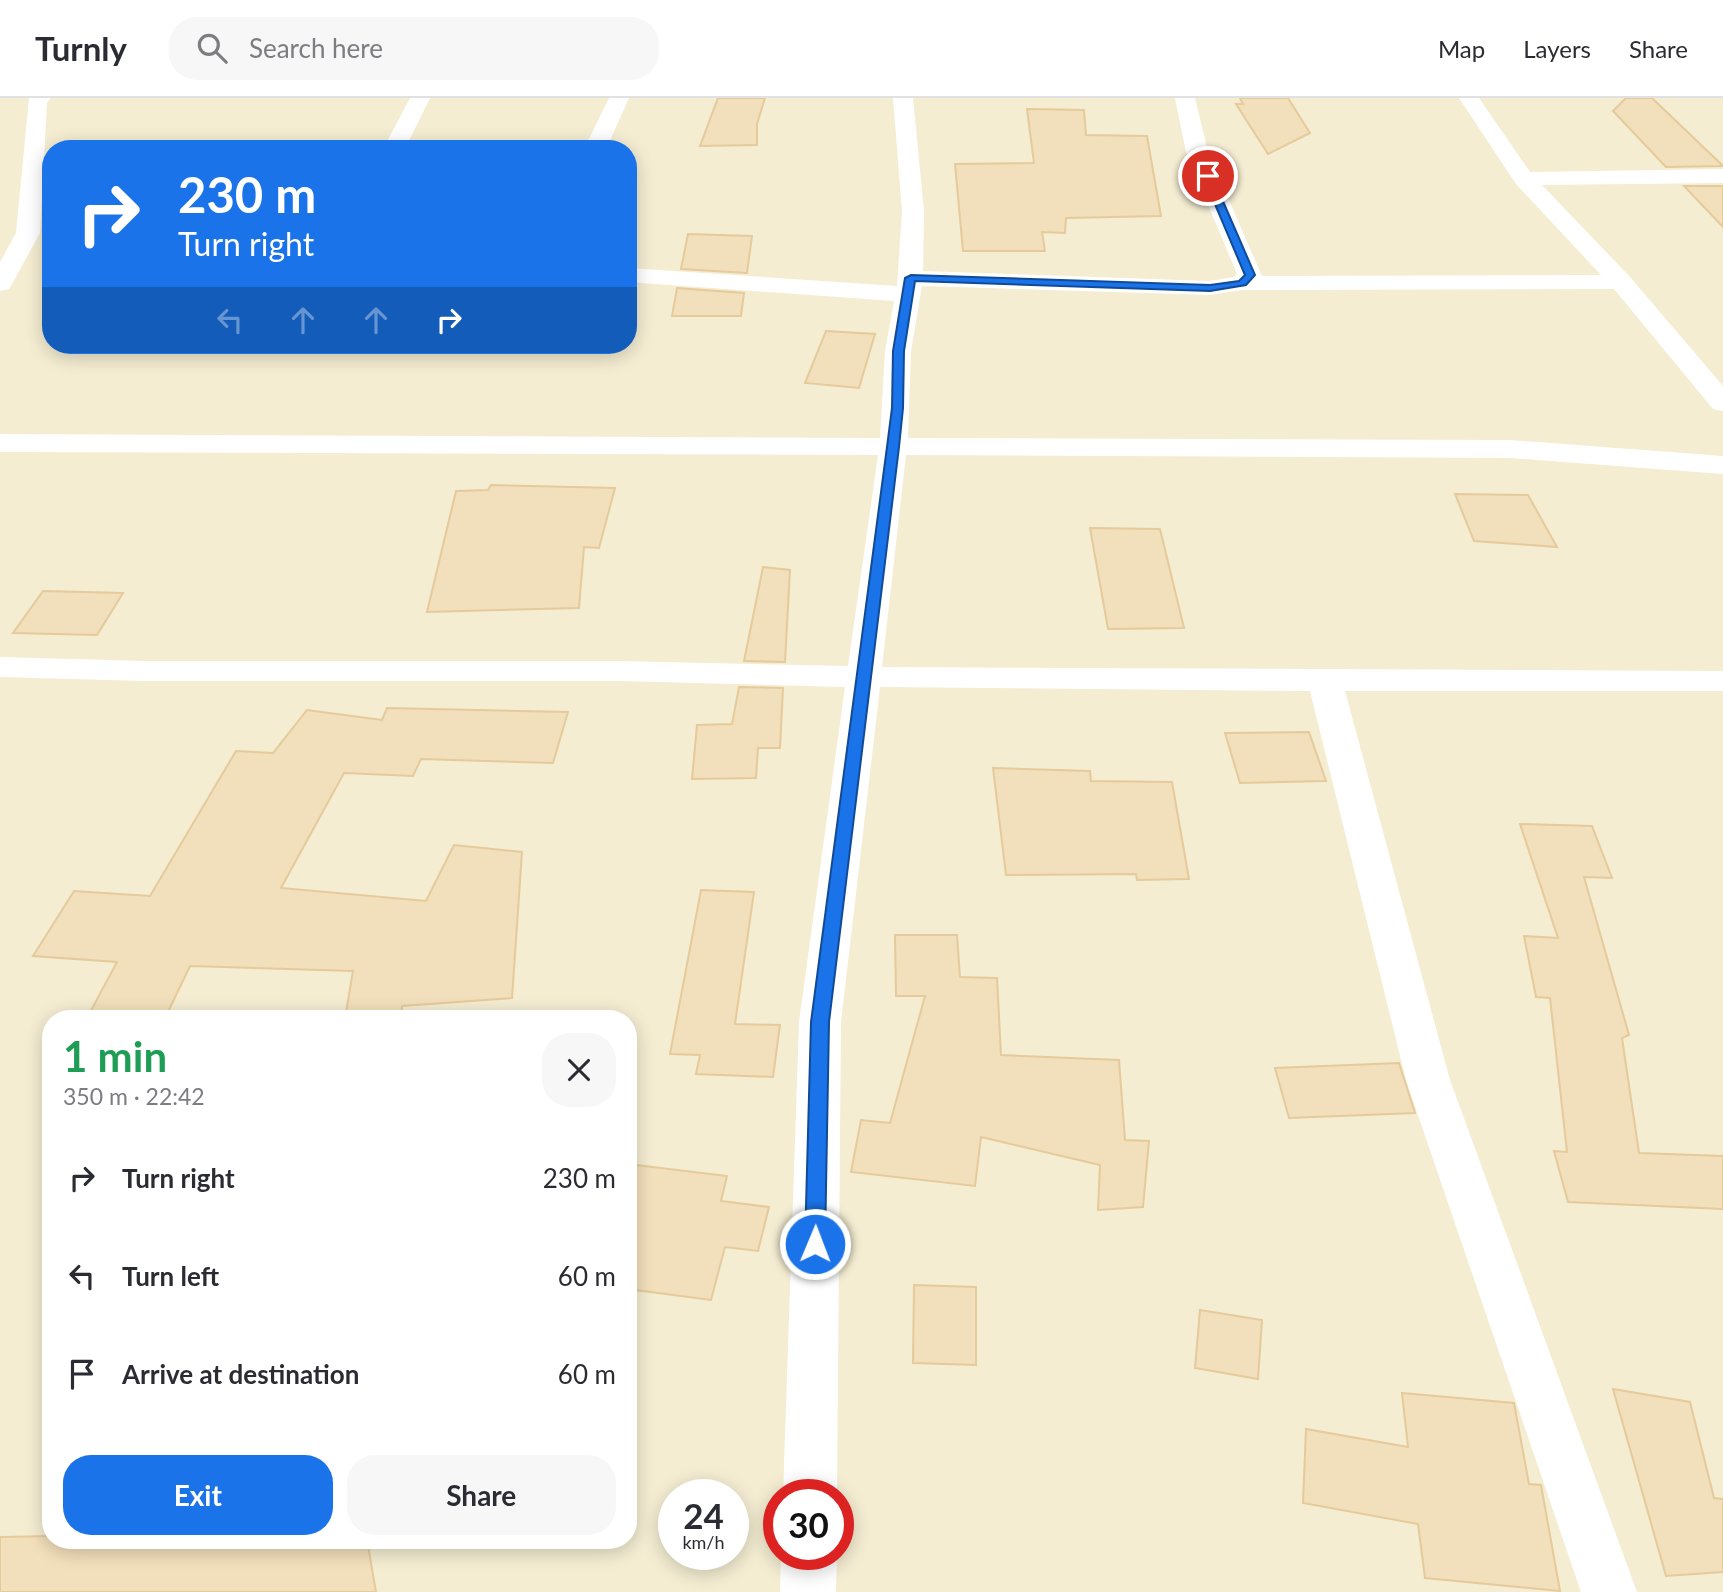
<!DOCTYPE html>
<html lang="en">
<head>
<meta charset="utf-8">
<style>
	body { margin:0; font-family:Lato,sans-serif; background:#f7f7f7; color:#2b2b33; height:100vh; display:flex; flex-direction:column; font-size:26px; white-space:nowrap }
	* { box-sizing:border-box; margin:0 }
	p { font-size:23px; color:#7c7c81 }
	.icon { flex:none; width:38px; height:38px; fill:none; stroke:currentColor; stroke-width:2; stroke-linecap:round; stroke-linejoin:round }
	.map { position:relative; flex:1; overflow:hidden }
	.details { position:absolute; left:42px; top:912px; width:595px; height:539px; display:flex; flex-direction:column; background:#fff; border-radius:28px; box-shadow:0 4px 18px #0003 }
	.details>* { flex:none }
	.top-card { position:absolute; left:42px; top:42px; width:595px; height:214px; border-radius:28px; box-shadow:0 4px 18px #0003; background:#1a73e8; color:#fff; overflow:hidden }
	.speed { position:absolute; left:658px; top:1381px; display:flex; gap:14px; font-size:35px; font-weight:700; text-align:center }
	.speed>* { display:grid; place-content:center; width:91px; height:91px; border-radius:50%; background:#fff; box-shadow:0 4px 18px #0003; line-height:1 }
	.speed small { font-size:18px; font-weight:400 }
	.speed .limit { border:10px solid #d22; background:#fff; color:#111 }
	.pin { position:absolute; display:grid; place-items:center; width:60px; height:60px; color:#fff; margin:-30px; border:4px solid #fff; border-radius:50%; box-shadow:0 2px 7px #0007 }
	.me { position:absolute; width:77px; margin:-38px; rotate:1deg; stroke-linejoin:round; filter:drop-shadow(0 0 5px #0008) }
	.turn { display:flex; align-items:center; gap:24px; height:147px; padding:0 21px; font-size:32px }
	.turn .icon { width:91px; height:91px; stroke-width:2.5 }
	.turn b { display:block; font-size:49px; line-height:60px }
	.lanes { display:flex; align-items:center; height:66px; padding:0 21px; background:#0003; justify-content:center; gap:35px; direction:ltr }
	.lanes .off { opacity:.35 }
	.round { display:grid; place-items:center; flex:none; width:74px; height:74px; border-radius:28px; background:#f7f7f7 }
	.headline { display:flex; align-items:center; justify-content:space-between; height:119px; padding:0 21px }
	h1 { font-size:42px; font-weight:700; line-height:52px; color:#1e9e55 }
	.button { display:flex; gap:14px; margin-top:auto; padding:14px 21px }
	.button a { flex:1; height:80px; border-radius:28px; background:#1a73e8; color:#fff; font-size:28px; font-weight:700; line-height:80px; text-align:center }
	.button a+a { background:#f7f7f7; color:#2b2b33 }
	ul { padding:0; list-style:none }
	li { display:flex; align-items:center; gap:21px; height:98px; padding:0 21px }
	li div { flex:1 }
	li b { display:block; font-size:26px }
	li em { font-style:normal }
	header { display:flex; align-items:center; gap:42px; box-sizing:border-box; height:98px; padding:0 35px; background:#fff; border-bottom:2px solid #e1e1e2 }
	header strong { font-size:33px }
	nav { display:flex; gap:38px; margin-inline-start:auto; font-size:24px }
	.search { width:490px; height:63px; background:#f7f7f7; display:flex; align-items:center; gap:18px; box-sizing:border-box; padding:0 24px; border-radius:28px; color:#7c7c81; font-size:26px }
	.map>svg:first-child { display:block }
	.residential { fill:#f4edd2; fill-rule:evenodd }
	.building { fill:#f2dfbb; stroke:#e5ca9b; stroke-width:2 }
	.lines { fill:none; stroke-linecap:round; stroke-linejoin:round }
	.street { fill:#fff; fill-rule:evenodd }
	.route { fill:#1a73e8; stroke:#114b97; stroke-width:2 }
</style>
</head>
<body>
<header>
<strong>Turnly</strong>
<div class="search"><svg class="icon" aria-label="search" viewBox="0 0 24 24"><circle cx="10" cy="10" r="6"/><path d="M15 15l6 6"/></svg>Search here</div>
<nav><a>Map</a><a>Layers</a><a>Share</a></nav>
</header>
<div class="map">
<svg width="1723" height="1494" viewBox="0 0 1723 1494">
	<rect width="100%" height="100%" fill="#fcf9e4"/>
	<path class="residential" d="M 0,0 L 1723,0 L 1723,1494 L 0,1494 ZM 51,51 L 628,51 L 628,247 L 51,247 ZM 51,920 L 628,920 L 628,1442 L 51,1442 ZM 674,1396 L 733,1396 L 733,1456 L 674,1456 ZM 779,1396 L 838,1396 L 838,1456 L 779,1456 Z"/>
	<g class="building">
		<path d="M 718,0 L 765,0 L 757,26 L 757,47 L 700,48 Z"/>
		<path d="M 1240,0 L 1288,0 L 1310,35 L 1268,56 L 1236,6 L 1243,6 Z"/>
		<path d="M 1626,0 L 1652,0 L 1723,68 L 1666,69 L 1613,13 Z"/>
		<path d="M 1027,11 L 1084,12 L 1086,37 L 1147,38 L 1161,118 L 1066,120 L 1065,135 L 1042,134 L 1045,153 L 963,153 L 955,66 L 1034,65 Z"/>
		<path d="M 1684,88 L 1723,88 L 1723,129 Z"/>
		<path d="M 688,136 L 752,138 L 747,175 L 681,171 Z"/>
		<path d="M 677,190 L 744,195 L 741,218 L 672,218 Z"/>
		<path d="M 826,233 L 875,236 L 859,290 L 805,285 Z"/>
		<path d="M 491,387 L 615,390 L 599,450 L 584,449 L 579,510 L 427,514 L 456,393 L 488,392 Z"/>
		<path d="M 1455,396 L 1528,397 L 1557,449 L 1474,443 Z"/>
		<path d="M 1090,430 L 1160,431 L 1184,530 L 1108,531 Z"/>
		<path d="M 763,469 L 790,472 L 785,564 L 744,563 Z"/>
		<path d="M 43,493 L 123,495 L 97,537 L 13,535 Z"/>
		<path d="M 739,589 L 783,590 L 780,650 L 758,650 L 756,680 L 692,681 L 697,627 L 732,626 Z"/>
		<path d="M 387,610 L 568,614 L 553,665 L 421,661 L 413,678 L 344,675 L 281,790 L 426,803 L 454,747 L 522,754 L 512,900 L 402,908 L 401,917 L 345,920 L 353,873 L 190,868 L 168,914 L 142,913 L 138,920 L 87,920 L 117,864 L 33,858 L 74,793 L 150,798 L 236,653 L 273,655 L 307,612 L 382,622 Z"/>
		<path d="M 1309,634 L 1326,683 L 1240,685 L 1225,635 Z"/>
		<path d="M 993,670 L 1090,673 L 1091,683 L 1172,684 L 1189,781 L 1137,782 L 1136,776 L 1006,777 Z"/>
		<path d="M 1520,726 L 1592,728 L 1612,780 L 1584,779 L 1629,937 L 1622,940 L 1639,1055 L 1723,1058 L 1723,1111 L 1568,1104 L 1554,1053 L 1567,1054 L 1550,900 L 1536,899 L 1524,838 L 1558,840 Z"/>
		<path d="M 701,792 L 754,794 L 735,926 L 780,927 L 773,979 L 696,976 L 700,957 L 670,956 Z"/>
		<path d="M 895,837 L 957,837 L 960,879 L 997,880 L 1001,957 L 1119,962 L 1125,1042 L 1149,1043 L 1143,1109 L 1098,1112 L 1100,1067 L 981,1039 L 975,1088 L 851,1074 L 861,1022 L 890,1025 L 925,898 L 896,898 Z"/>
		<path d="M 1399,965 L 1415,1015 L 1289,1020 L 1275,970 Z"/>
		<path d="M 628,1066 L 727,1078 L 721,1103 L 769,1109 L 758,1153 L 725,1149 L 711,1202 L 628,1191 Z"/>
		<path d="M 914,1187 L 976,1189 L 976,1267 L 913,1265 Z"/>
		<path d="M 1200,1212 L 1262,1222 L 1258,1281 L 1195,1270 Z"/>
		<path d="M 1613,1291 L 1690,1304 L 1714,1400 L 1723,1401 L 1723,1474 L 1666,1478 Z"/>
		<path d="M 1402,1295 L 1514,1305 L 1529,1386 L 1541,1387 L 1560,1493 L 1425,1480 L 1418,1426 L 1303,1405 L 1306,1331 L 1408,1349 Z"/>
		<path d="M 51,1438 L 51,1442 L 367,1442 L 376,1494 L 0,1494 L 0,1439 Z"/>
	</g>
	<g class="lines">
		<g class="street">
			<path d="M 29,0 L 51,0 L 47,5 L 40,135 L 12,186 L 9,191 L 0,193 L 0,164 L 16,135 Z"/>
			<path d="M 410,0 L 430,0 L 405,51 L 383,51 Z"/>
			<path d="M 609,0 L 629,0 L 606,51 L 584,51 Z"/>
			<path d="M 893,0 L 913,0 L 924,113 L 923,173 L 1210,183 L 1234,179 L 1237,176 L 1186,54 L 1175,0 L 1195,0 L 1208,54 L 1262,178 L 1601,177 L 1516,86 L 1459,0 L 1479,0 L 1530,74 L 1723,71 L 1723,85 L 1542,87 L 1630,179 L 1723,288 L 1723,313 L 1713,311 L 1614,191 L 1242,192 L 1210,197 L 922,188 L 911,253 L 908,340 L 1509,342 L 1723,358 L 1723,376 L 1509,360 L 906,357 L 882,569 L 1723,573 L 1723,593 L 1345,593 L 1450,982 L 1637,1494 L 1581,1494 L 1406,982 L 1310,593 L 880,589 L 841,924 L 837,1396 L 783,1396 L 799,924 L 845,589 L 618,583 L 145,583 L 0,579 L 0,559 L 145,563 L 618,563 L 848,568 L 878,357 L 0,354 L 0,336 L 880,340 L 885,253 L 894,203 L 628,184 L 628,170 L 897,188 L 902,113 Z"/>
			<path d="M 781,1456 L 837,1456 L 836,1494 L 780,1494 Z"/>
		</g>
	</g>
	<path class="route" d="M 1208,75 L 1212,78 L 1255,177 L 1246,187 L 1210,193 L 915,183 L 904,253 L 903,310 L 899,349 L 829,924 L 825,1146 L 822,1152 L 815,1154 L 808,1152 L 805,1146 L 811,924 L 887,349 L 892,310 L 893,253 L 905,180 L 911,177 L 1210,187 L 1239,183 L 1245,177 L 1203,78 Z"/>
</svg>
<div class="speed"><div>24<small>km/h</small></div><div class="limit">30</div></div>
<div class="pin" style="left:1208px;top:78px;background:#d93025"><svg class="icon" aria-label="arrive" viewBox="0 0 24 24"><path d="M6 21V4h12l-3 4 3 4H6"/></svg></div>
<svg class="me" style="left:815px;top:1146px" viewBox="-20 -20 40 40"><circle r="17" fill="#1a73e8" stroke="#fff" stroke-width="3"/><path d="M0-11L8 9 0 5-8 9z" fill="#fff"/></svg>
<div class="top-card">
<div class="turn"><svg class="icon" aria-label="right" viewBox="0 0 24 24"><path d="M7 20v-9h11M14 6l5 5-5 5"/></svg><div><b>230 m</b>Turn right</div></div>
<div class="lanes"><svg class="icon off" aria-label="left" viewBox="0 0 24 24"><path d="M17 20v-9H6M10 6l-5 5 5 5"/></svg><svg class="icon off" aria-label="ahead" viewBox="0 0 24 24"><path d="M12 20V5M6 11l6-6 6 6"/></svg><svg class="icon off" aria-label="ahead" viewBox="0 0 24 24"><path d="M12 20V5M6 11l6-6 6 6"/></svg><svg class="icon" aria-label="right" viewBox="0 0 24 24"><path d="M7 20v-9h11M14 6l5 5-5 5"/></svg></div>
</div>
<section class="details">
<div class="headline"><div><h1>1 min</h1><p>350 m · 22:42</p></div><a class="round"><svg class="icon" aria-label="close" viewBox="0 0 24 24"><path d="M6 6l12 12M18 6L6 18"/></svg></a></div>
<ul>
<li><svg class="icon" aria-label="right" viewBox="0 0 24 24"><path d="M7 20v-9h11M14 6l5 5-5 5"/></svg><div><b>Turn right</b></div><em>230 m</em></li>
<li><svg class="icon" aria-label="left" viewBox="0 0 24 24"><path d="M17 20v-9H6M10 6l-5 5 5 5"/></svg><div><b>Turn left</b></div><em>60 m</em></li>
<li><svg class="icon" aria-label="arrive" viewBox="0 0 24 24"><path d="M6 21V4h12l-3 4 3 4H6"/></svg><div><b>Arrive at destination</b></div><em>60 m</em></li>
</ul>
<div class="button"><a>Exit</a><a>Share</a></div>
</section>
</div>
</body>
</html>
